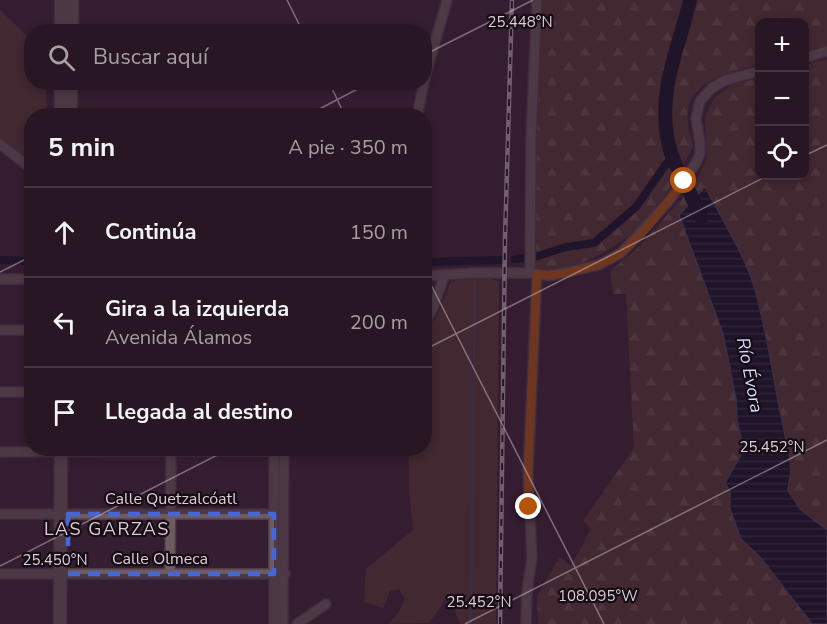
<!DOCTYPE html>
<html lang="es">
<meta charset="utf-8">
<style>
body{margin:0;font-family:"Nunito Sans",sans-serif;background:#342332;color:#f1f3f6}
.controls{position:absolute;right:18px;top:18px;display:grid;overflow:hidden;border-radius:12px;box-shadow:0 3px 9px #0003}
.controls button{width:54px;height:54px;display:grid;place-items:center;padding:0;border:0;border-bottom:2px solid #443542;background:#281625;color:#f1f3f6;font:30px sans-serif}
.stop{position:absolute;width:18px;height:18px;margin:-14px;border:4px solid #b45309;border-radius:50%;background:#fff}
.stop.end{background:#b45309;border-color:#fff;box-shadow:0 2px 6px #0008}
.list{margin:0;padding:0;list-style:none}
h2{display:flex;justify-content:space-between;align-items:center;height:78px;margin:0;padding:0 24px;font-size:26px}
h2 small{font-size:20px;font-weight:400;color:#a59fa7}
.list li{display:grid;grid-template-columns:39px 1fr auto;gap:18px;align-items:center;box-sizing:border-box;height:90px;padding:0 24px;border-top:2px solid #443542}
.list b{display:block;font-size:22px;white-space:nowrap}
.list p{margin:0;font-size:20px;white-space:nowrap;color:#a59fa7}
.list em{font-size:20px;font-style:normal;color:#a59fa7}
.icon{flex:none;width:33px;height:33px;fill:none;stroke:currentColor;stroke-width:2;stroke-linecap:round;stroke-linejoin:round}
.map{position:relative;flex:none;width:827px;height:624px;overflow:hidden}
.search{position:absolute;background:#281625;box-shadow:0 3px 9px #0003;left:24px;top:24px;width:408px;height:66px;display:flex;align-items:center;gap:15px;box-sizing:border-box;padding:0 21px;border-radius:24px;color:#a59fa7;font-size:22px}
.panel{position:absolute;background:#281625;box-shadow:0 3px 9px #0003;left:24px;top:108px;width:408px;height:348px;border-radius:24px}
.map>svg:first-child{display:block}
.green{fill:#523630}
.forest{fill:url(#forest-firs)}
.water{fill:url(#water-rules);stroke:#464458;stroke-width:1.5}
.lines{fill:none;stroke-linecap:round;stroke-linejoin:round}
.stream{stroke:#464458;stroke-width:2}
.canal{stroke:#060920;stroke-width:8}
.river{stroke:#060920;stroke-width:14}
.minor-casing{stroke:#503a4c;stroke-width:12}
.tertiary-casing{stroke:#503a4c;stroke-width:15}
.minor{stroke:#6c5c5f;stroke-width:9}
.tertiary{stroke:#6c5c5f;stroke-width:12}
.rail-casing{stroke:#bfaebb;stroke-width:4.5}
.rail{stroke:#160c14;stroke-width:2;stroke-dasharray:7;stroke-linecap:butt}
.route{stroke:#b45309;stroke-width:8}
.marked{fill:none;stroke:#4367d8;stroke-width:4.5;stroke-dasharray:12 8;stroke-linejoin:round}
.ticks{fill:none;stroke:#ddcdd9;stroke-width:1.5;stroke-opacity:0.45}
.labels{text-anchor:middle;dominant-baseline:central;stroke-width:4.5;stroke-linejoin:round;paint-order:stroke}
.street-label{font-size:16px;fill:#ddcdd9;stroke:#160c14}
.water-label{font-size:18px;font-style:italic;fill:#d1dafc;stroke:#160c14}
.neighbourhood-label{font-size:18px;letter-spacing:1.5px;fill:#ddcdd9;stroke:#160c14}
.ticks-label{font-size:15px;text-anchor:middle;fill:#ddcdd9;stroke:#160c14;stroke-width:4.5;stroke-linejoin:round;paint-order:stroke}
</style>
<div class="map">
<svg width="827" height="624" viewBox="0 0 827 624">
<defs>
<pattern id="forest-firs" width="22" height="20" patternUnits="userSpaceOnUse" patternTransform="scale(1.5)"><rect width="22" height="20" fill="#523630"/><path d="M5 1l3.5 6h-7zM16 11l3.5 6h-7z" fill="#6a524d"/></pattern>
<pattern id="water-rules" width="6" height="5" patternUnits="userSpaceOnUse" patternTransform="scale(1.5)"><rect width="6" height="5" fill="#060920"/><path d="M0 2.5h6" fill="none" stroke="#2a2c40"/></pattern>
</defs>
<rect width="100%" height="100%" fill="#351e31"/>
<path class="green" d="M0,10L31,40L32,82L46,83L47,115L32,116L31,168L0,143Z
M481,276L499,281L496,624H460L454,609L446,599L429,623L389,624L400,610L405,598L399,589L390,591L383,608L364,602L366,569L413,530L409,490V449L424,448V396L426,389L425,331L436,318L451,281Z"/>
<path class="forest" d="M543,0H827V45L805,51L804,22H760L759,64C734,72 694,78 688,110C686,120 691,136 693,147C681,168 670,191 654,210C629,242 576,276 535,270L534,250L536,225V140Z
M827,59V624H538L537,596L560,557L571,566L591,529L583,521L634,448L626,294H613L610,271L639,247L696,182L707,157L705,116L715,97L731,85L759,78L760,176H804L805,65Z"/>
<path class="water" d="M705,187C722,219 743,252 754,286C770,340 775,398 789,452L791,471L788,490L800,509L827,530V624H812L760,557L741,539L730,509V492L725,483L741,455L742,442L737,421L736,399L723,334L679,215Z"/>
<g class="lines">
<path class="stream" d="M471,624L475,277"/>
<path class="canal" d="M515,259L538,256L566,247L594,243L636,207L671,157
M0,260L32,261
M424,262L500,260"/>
<path class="river" d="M677,167C671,157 669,148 667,136C659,86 679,48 690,0
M689,191L701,217"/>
<defs>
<path id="minor" d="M804,58L827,51
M424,81L447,0
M417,116L424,82
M0,144L32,169
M530,273L531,138L537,0
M424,276L472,273H530L549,276L599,265L621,253L669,201L696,163L700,154V143L696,118L700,101L712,88L726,80L760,71
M0,279H32
M424,324L433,308L444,276
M0,330H32
M0,392H32
M274,448V624
M0,452L284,451
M0,514H61
M68,514H274
M0,574H285
M170,574L171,451
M283,624L284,448
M297,624L326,604
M526,624L527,591L532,558L528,473L537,274"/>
<path id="tertiary" d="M61,32V0
M72,32V0
M61,116V82
M71,116V82
M60,624L61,448"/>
</defs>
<use href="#minor" class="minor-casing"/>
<use href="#tertiary" class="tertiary-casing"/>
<use href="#minor" class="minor"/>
<use href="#tertiary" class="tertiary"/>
<defs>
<path id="rail" d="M500,624L505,239L512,0"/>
</defs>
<use href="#rail" class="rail-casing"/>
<use href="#rail" class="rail"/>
</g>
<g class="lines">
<path class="route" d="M529,507L528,472L537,274C552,276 565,274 579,270C594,266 610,262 622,252C646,232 665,205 684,181"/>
</g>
<path d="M0 0H827V624H0ZM68,514H274V574H68Z" fill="#351e31" fill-opacity=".55" fill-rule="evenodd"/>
<path class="marked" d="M68,514H274V574H68Z"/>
<path class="ticks" d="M287,0L303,32M424,55L533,0M329,82L345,116M306,116L371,82M804,156L827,145M424,271L604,624M0,272L32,256M424,350L767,176M0,566L231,448M465,624L827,440"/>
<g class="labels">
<g class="street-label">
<text x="171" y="499">Calle Quetzalcóatl</text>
<text x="160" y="559">Calle Olmeca</text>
</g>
<g class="water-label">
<text transform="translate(750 375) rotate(79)">Río Évora</text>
</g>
<g class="neighbourhood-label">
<text x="107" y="529">LAS GARZAS</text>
</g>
</g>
<g class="ticks-label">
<text x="520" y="27">25.448°N</text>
<text x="772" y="452">25.452°N</text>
<text x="55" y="565">25.450°N</text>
<text x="598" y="601">108.095°W</text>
<text x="479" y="607">25.452°N</text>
</g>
</svg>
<div class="controls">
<button>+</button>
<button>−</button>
<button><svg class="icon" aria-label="locate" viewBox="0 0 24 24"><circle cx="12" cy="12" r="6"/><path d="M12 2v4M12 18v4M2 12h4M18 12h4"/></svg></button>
</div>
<div class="stop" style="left:684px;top:181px"></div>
<div class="stop end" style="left:529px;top:507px"></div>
<div class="search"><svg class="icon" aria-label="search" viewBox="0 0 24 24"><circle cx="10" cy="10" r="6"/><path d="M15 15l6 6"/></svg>Buscar aquí</div>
<section class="panel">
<h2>5 min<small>A pie · 350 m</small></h2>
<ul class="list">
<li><svg class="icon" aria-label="ahead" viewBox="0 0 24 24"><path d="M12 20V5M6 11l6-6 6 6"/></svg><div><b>Continúa</b></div><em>150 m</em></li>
<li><svg class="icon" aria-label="left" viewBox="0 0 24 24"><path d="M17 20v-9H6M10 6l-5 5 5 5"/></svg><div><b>Gira a la izquierda</b><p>Avenida Álamos</p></div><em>200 m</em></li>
<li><svg class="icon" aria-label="arrive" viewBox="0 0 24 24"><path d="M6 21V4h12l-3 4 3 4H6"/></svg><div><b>Llegada al destino</b></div></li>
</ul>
</section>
</div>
